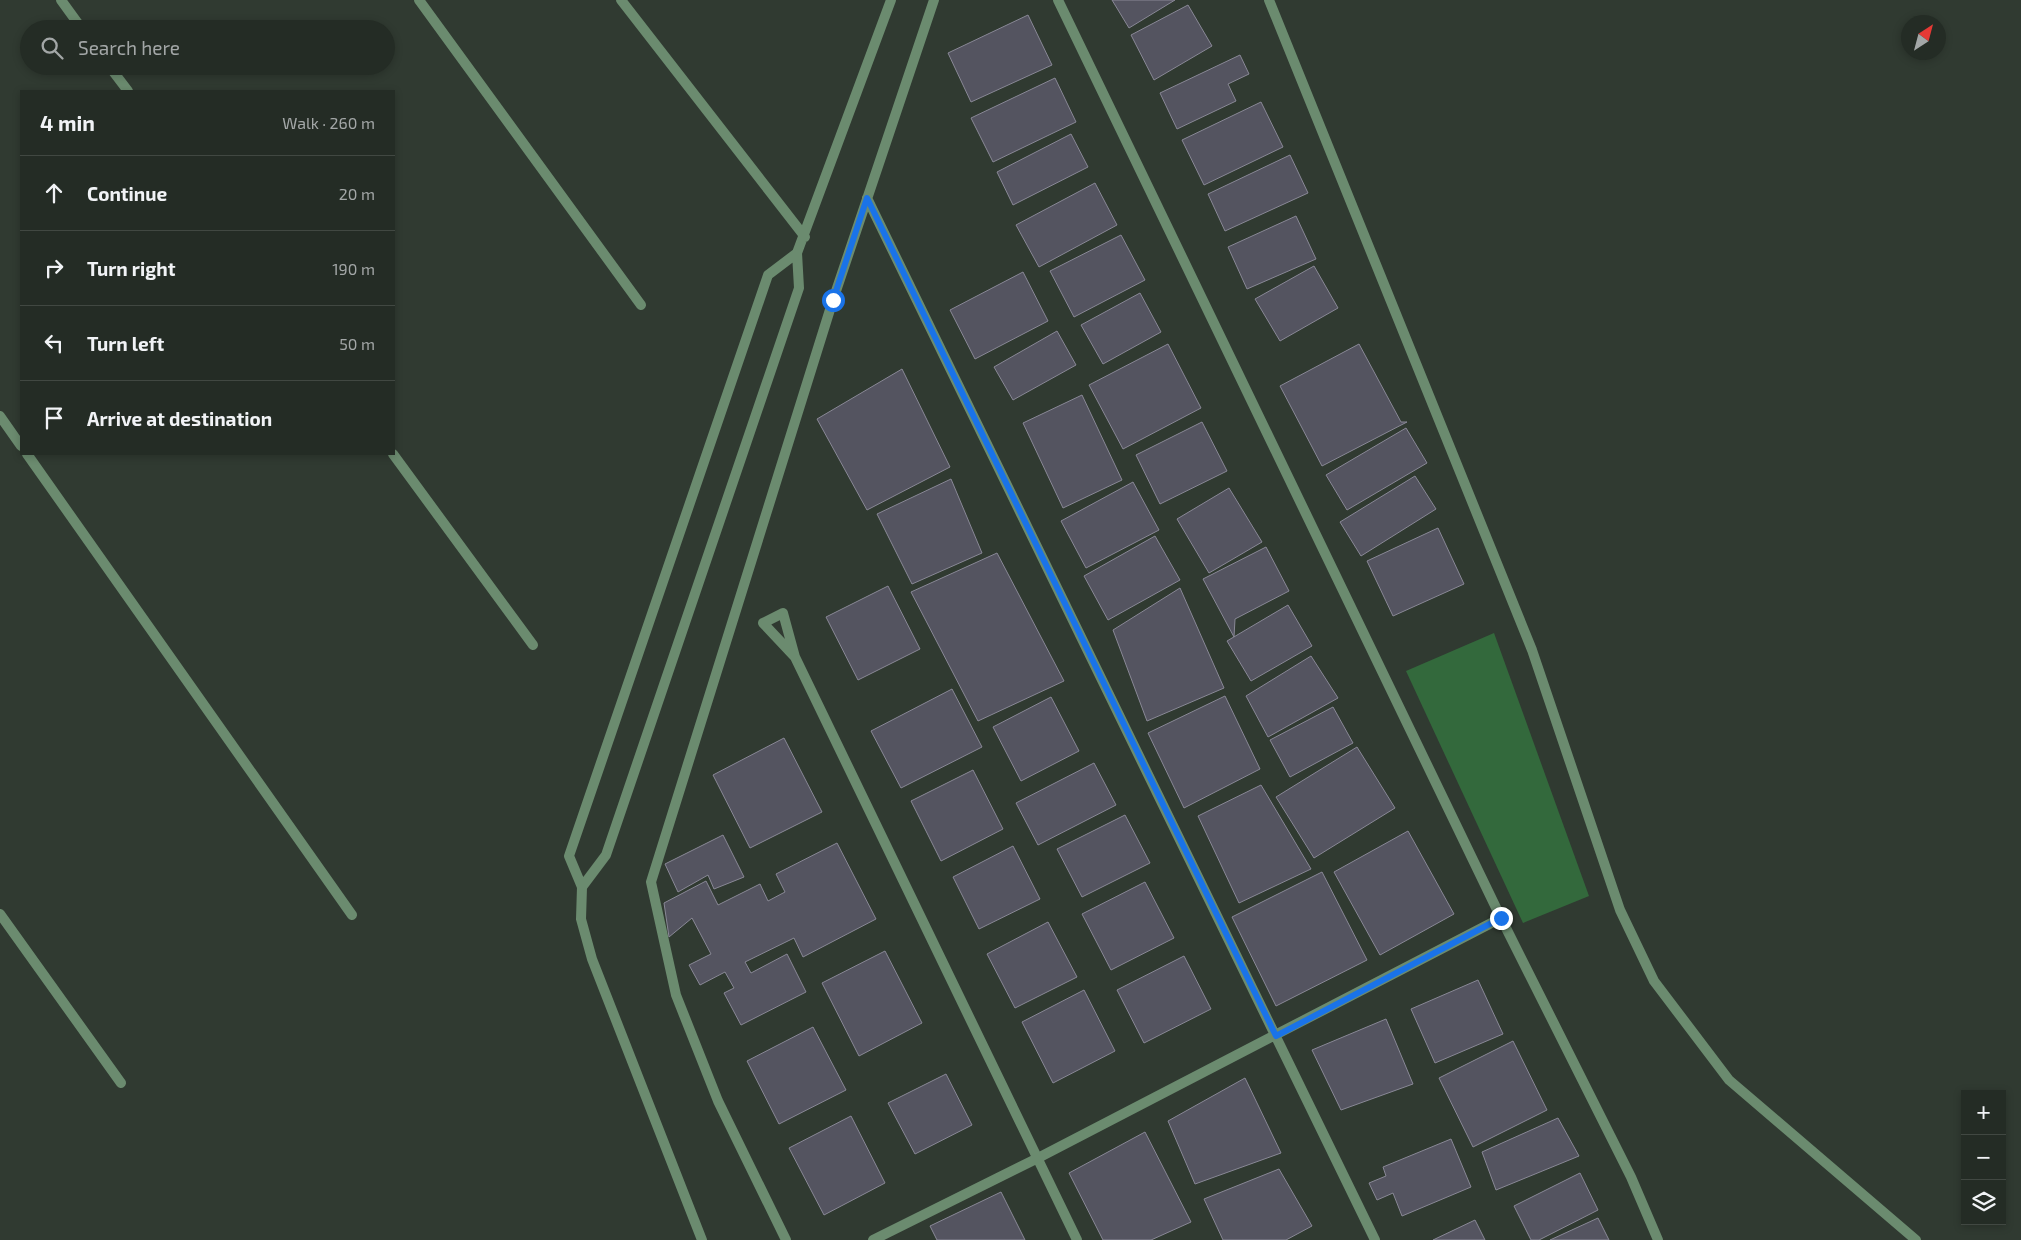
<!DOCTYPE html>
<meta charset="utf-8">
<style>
body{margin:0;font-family:"Exo 2",sans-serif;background:#2c342d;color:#f1f3f6}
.controls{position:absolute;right:15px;bottom:15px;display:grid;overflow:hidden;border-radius:0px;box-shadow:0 2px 8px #0003}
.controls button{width:45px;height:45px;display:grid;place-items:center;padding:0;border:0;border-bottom:1px solid #414842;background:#242c25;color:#f1f3f6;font:25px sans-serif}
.compass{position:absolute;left:1901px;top:15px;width:45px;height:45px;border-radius:50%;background:#242c25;box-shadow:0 2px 8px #0003;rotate:36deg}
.stop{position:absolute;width:15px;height:15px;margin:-11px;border:4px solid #1a73e8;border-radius:50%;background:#fff}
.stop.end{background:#1a73e8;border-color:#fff;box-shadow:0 1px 5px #0008}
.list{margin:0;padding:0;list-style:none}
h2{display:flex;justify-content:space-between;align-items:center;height:65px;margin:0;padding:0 20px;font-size:21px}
h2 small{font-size:16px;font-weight:400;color:#a3a7a7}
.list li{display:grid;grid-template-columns:32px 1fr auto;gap:15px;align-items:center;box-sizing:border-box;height:75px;padding:0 20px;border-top:1px solid #414842}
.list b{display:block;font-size:19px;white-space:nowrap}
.list em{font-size:16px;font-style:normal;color:#a3a7a7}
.icon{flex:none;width:28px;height:28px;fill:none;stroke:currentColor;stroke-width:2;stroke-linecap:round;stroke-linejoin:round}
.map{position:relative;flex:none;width:2021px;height:1240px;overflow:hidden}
.search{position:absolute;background:#242c25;box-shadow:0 2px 8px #0003;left:20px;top:20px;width:375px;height:55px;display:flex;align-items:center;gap:12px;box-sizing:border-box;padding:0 18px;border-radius:28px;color:#a3a7a7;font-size:19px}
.panel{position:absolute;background:#242c25;box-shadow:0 2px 8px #0003;left:20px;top:90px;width:375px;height:365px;border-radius:0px}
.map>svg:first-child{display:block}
.green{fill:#33693c}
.building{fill:#545460;stroke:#898896}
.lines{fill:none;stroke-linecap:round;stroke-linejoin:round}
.minor{stroke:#6b8b6f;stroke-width:10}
.route{stroke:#1a73e8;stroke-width:6}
</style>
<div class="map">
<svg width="2021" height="1240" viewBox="0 0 2021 1240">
<rect width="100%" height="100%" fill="#303a31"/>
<path class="green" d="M1494,633L1589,896L1523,923L1406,671Z"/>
<path class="building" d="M1112,0H1175L1129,28Z
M1188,5L1212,46L1154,80L1131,35Z
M1028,15L1052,65L971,102L948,53Z
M1240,55L1249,74L1228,84L1236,101L1177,129L1160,93Z
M1055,78L1076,122L993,162L971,118Z
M1261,102L1283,147L1204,185L1182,140Z
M1071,134L1088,167L1013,205L997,172Z
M1290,155L1308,193L1225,231L1208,194Z
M1095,183L1117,225L1039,267L1016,225Z
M1296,216L1316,259L1247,289L1228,247Z
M1121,235L1145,280L1074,317L1050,271Z
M1314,266L1338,308L1280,341L1255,299Z
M1023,272L1048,321L975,359L950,310Z
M1140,293L1161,332L1103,364L1081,325Z
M1057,331L1076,365L1013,400L994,367Z
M1168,344L1201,408L1123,449L1089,385Z
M1359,344L1401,422H1407L1322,466L1280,386Z
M902,369L950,467L867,510L817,419Z
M1082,395L1122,480L1063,508L1023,423Z
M1202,422L1227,471L1160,504L1136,455Z
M1406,428L1427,463L1347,510L1326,475Z
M1415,476L1436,509L1361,556L1340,522Z
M951,479L982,553L912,584L877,514Z
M1133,482L1159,530L1086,568L1061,521Z
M1229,488L1262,542L1209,573L1177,519Z
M1438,528L1464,584L1393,616L1367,561Z
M1155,536L1180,580L1108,620L1084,576Z
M1266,547L1289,591L1235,619L1234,637L1203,579Z
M997,553L1064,681L978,721L911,592Z
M888,586L920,649L858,680L826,617Z
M1180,588L1224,688L1147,721L1113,630Z
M1288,605L1312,646L1251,681L1227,641Z
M1311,656L1338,698L1268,737L1246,696Z
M952,689L982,747L901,788L871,731Z
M1225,696L1260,769L1184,808L1148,733Z
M1051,697L1079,751L1021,781L993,727Z
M1333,707L1353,743L1290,777L1270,740Z
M784,738L822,812L750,848L713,775Z
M1357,747L1395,808L1314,858L1276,797Z
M1094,763L1116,805L1038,845L1016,803Z
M973,770L1003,829L941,861L911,801Z
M1261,785L1311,869L1239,903L1198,816Z
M1125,815L1150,863L1082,897L1057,849Z
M1408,831L1454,914L1380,955L1334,872Z
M723,835L744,877L714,889L708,875L678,892L665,864Z
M837,843L876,919L803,957L794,938L745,962L751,973L787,954L806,992L741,1025L724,993L734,988L725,972L700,985L689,965L711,954L692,918L669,937L664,903L706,881L718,905L760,884L768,901L785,892L776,874Z
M1013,846L1040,899L979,929L953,877Z
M1322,872L1367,960L1276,1006L1232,917Z
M1145,882L1174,938L1111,970L1082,914Z
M1048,922L1077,977L1015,1008L987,954Z
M885,951L922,1023L859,1056L822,983Z
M1184,956L1211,1009L1144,1043L1117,990Z
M1478,980L1503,1034L1435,1063L1411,1009Z
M1084,990L1115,1051L1053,1083L1022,1022Z
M1386,1019L1413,1084L1341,1110L1312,1050Z
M813,1027L846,1090L779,1124L747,1061Z
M1513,1041L1547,1110L1473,1147L1439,1078Z
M946,1074L972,1125L915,1154L888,1103Z
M1245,1078L1281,1153L1195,1184L1168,1121Z
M851,1116L885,1183L824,1215L789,1148Z
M1558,1118L1579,1156L1496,1190L1482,1152Z
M1145,1132L1191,1222L1151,1240H1103L1069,1173Z
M1451,1139L1471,1187L1402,1216L1393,1193L1377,1200L1369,1183L1386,1176L1383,1167Z
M1279,1169L1312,1226L1286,1240H1223L1204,1199Z
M1580,1173L1598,1210L1539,1240H1531L1514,1206Z
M1001,1192L1025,1240H937L930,1226Z
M1598,1218L1609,1240H1550Z
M1475,1220L1485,1240H1433Z"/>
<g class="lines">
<path class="minor" d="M61,0L82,29
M419,0L641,305
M621,0L805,237
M1058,0L1501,918L1631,1177L1658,1240
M1269,0L1532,650L1620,910L1654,981L1729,1080L1916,1240
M109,66L128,91
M867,198L1375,1240
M0,416L21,446
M27,454L352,915
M393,454L533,645
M795,657L763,623L783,613L795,657L1077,1240
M582,887L606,855L799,288L797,253L891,0
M0,914L121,1083
M702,1240L592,959L581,919L582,887L569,856L768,275L797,253
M786,1240L718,1101L676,995L651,882L833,300L934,0
M873,1240L1038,1158L1501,918"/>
</g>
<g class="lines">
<path class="route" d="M833,300L867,198L1276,1036L1501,918"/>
</g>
</svg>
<div class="controls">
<button>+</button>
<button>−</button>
<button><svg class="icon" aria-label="layers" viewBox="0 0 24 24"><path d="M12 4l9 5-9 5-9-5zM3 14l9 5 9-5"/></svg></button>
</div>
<svg class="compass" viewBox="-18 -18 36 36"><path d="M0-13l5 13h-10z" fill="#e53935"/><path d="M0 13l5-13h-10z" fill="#a3a7a7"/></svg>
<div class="stop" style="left:833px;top:300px"></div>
<div class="stop end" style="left:1501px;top:918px"></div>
<div class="search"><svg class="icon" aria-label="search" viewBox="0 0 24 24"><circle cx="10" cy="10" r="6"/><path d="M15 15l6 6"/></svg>Search here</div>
<section class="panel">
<h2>4 min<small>Walk · 260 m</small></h2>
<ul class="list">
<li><svg class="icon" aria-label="ahead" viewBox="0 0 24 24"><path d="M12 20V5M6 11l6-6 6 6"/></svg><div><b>Continue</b></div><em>20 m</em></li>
<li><svg class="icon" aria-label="right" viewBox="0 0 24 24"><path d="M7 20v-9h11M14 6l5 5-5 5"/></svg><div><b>Turn right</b></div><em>190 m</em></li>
<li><svg class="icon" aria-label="left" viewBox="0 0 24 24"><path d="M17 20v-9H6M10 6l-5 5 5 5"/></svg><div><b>Turn left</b></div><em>50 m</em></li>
<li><svg class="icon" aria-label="arrive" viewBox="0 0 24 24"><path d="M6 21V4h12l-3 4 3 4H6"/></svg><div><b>Arrive at destination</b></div></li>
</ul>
</section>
</div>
